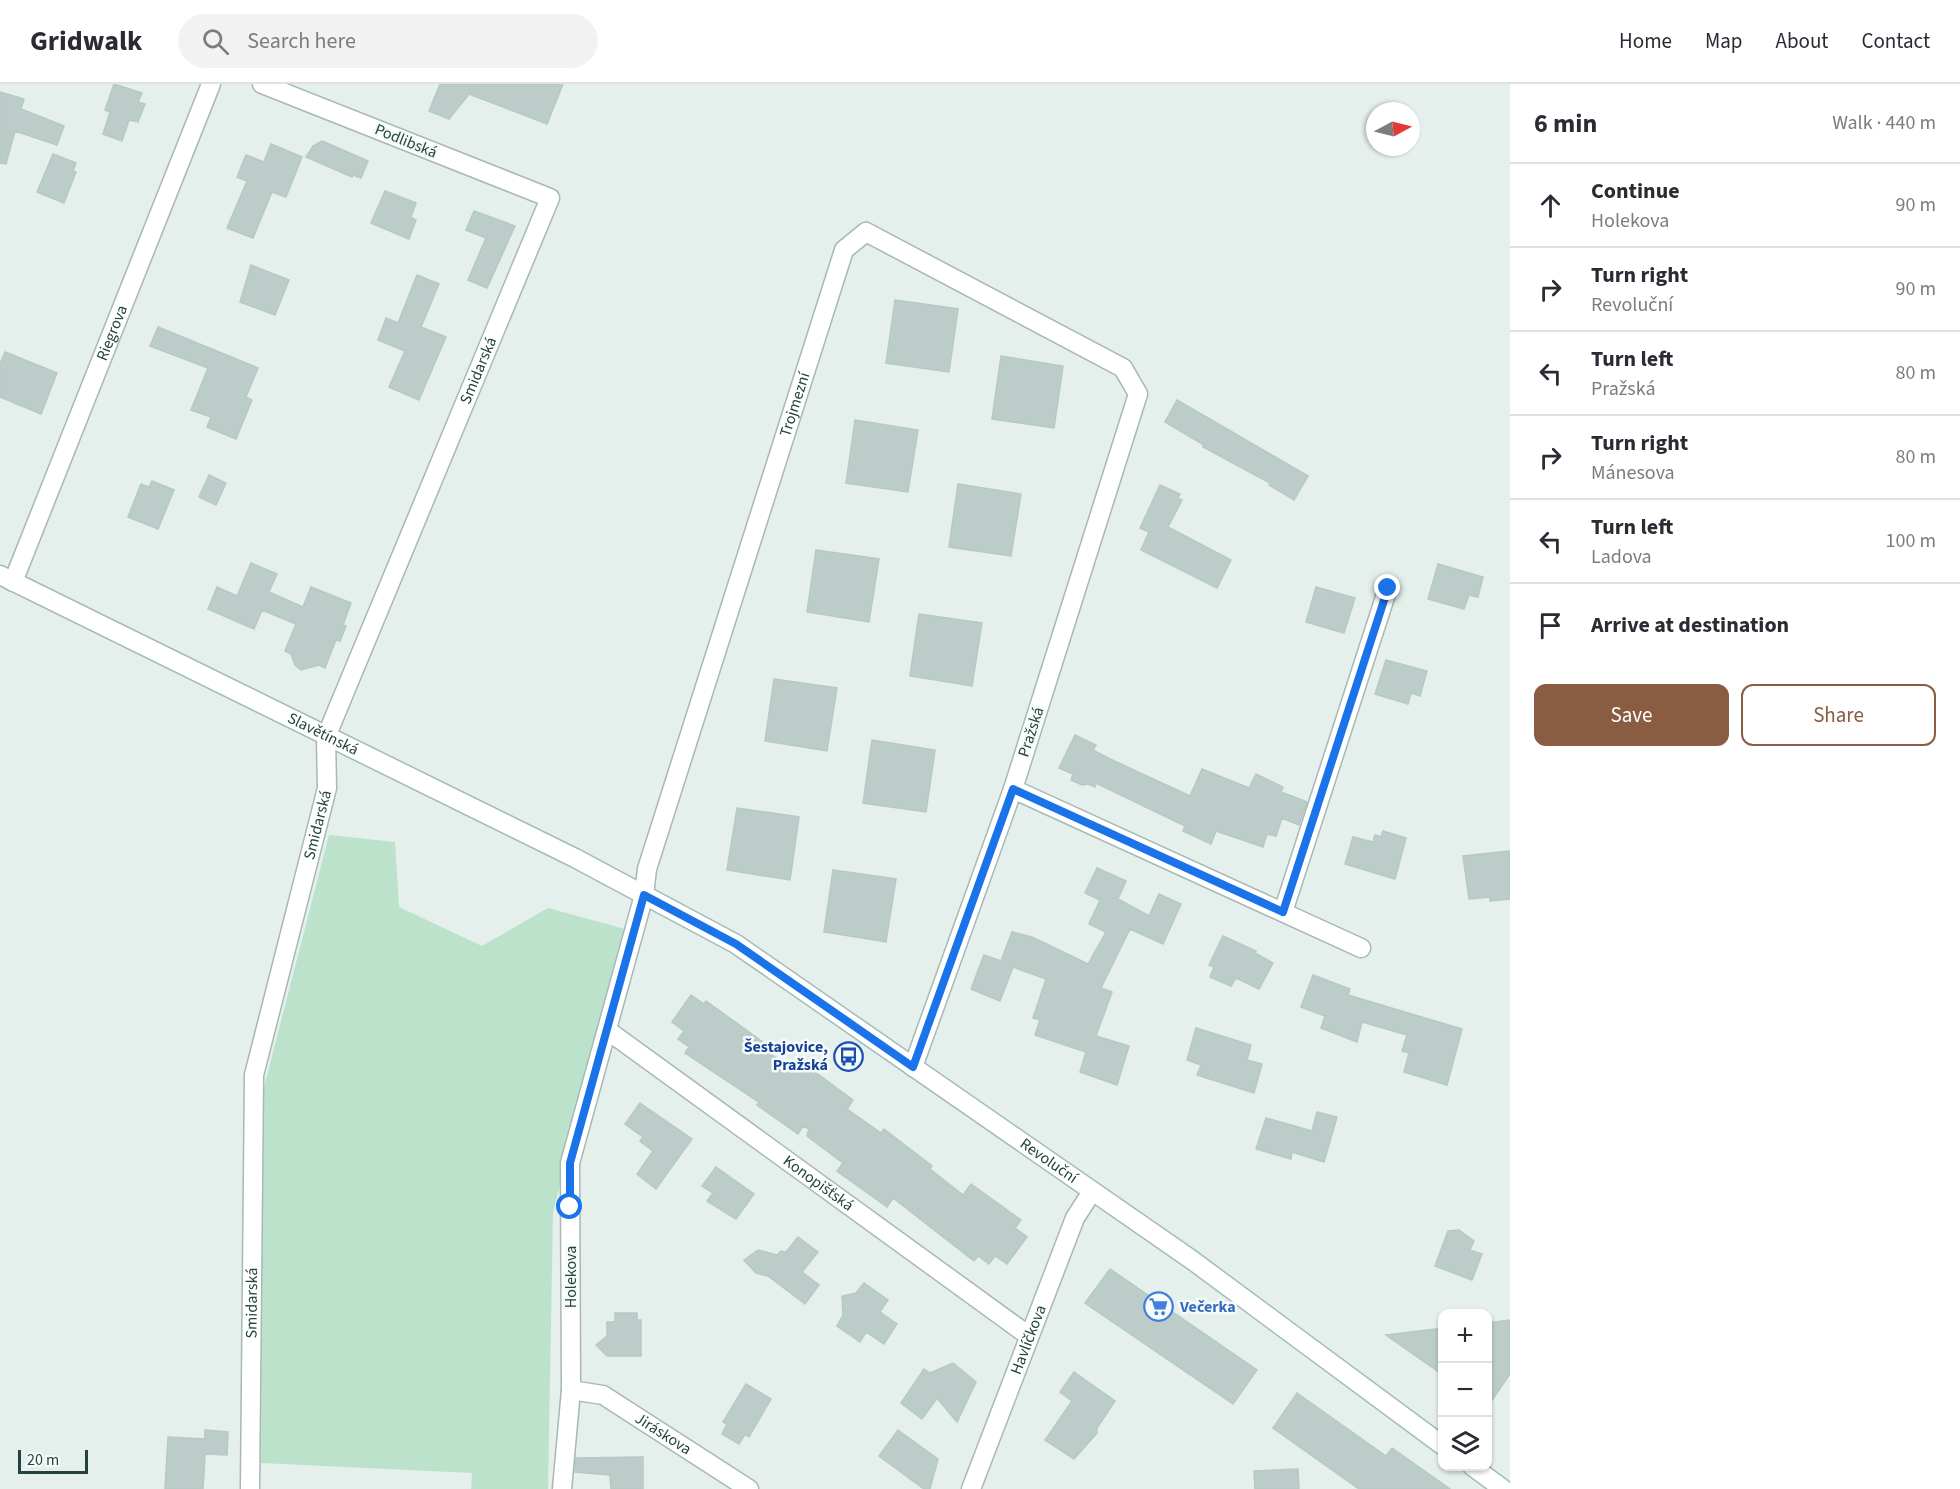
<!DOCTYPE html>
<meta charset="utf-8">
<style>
body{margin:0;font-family:"Source Sans 3",sans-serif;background:#f2f2f3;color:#2b2b33}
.controls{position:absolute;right:18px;bottom:18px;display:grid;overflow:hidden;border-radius:12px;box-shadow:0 2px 4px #0004}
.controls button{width:54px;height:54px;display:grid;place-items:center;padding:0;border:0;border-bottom:2px solid #e1e1e2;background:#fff;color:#2b2b33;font:30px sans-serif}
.compass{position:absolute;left:1366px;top:18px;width:54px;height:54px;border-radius:50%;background:#fff;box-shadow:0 2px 4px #0004;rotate:83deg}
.scale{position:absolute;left:18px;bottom:15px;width:70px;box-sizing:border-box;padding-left:6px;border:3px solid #22433f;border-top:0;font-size:16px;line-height:21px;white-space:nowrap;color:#22433f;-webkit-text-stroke:4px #f6fbf9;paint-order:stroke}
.stop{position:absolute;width:18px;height:18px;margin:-14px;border:4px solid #1a73e8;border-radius:50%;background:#fff}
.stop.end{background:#1a73e8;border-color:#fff;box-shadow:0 2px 6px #0008}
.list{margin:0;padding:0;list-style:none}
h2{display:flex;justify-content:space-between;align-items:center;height:78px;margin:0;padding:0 24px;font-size:26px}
h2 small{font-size:20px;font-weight:400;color:#7c7c81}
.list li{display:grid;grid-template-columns:39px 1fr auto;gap:18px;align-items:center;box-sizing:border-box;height:84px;padding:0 24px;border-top:2px solid #e1e1e2}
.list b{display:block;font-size:22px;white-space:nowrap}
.list p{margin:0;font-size:20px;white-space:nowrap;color:#7c7c81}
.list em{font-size:20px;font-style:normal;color:#7c7c81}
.actions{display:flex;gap:12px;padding:18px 24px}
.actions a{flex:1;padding:14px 0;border:2px solid #8a5c42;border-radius:12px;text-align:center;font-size:21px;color:#8a5c42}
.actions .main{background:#8a5c42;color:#fff}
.icon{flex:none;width:33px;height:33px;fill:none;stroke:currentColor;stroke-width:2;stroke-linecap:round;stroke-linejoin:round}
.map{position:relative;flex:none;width:1510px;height:1405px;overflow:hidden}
header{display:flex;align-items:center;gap:36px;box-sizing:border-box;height:84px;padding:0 30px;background:#fff;border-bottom:2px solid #e1e1e2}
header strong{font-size:28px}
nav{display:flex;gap:33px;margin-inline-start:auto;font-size:21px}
.search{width:420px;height:54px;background:#f2f2f3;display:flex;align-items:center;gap:15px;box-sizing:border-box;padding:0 21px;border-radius:33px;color:#7c7c81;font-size:22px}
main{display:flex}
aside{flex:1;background:#fff}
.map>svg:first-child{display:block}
.green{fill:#bce2cc}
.building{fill:#bccdc9;stroke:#b6c9c5;stroke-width:1.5}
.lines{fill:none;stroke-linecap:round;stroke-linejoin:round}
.street-casing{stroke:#a7b8b5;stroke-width:21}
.secondary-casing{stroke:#a2bcb7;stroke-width:21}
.street{stroke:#fff;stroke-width:18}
.secondary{stroke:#fff;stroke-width:18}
.route{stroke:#1a73e8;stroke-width:8}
.labels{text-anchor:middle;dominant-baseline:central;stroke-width:5;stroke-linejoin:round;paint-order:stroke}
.street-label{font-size:16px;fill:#22433f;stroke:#f6fbf9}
.transit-label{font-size:16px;font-weight:bold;fill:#164399;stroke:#f6fbf9;text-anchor:end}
.shop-label{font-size:16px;font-weight:bold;fill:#366cbe;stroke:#f6fbf9;text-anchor:start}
</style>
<header>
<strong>Gridwalk</strong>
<div class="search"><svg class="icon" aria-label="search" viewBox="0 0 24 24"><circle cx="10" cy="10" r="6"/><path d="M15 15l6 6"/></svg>Search here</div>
<nav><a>Home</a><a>Map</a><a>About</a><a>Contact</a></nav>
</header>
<main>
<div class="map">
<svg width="1510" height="1405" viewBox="0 0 1510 1405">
<rect width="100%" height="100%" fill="#e5efec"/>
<path class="green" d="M329,751L395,758L399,823L482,862L548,824L625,845L553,1128L548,1405H471L472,1389L261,1379L263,1007Z"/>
<path class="building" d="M114,0L142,9L138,18L145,20L138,38L129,36L122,57L103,50L110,28L105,26Z
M440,0H563L547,40L469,10L449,35L429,27Z
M0,8L24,15L21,25L64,42L57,61L15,47L6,80L0,79Z
M322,57L368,77L361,94L353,91L352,93L306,73L313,62Z
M271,60L302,73L286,113L272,108L253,154L227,144L247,97L237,93L246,71L264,78Z
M53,70L76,79L73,87L76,88L64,119L37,108Z
M385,107L416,119L411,133L416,136L409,155L371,139Z
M474,127L515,142L487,204L468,196L486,154L466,146Z
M251,181L289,196L275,231L240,218Z
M417,191L439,200L421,243L446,253L419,316L389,303L405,267L378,256L386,234L398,239Z
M895,216L958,225L949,288L886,279Z
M158,243L258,284L246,313L252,316L236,355L207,343L211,333L191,326L208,284L150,262Z
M5,268L57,289L41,330L0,313V280Z
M1001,272L1063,282L1054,344L992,335Z
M1177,316L1308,392L1294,416L1269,401L1270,399L1203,363L1204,361L1165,338Z
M855,336L918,346L908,408L846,399Z
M209,391L226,399L216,421L199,413Z
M152,397L174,406L158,445L128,433L141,400L149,403Z
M958,400L1021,410L1011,472L949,463Z
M1160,401L1180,410L1178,414L1182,416L1168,443L1231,476L1217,504L1141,466L1149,448L1140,444Z
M816,466L879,475L869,538L807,528Z
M251,479L277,490L269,508L303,523L311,503L351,519L343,541L346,542L340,557L336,556L325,584L319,581L301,586L295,581L291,570L285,567L296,540L262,526L254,545L208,525L217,503L237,512Z
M1438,480L1483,493L1478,513L1469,511L1464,525L1428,515Z
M1316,503L1355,514L1344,549L1306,538Z
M919,530L982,539L972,602L910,592Z
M1386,576L1427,587L1420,612L1411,609L1408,620L1375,610Z
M774,595L837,604L827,667L765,657Z
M1075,651L1096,661L1093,666L1108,674L1190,712L1202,685L1249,704L1256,690L1283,703L1281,708L1307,718L1299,741L1282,734L1276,752L1267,750L1263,763L1216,747L1211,760L1183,747L1185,742L1096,699L1095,703L1088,700L1082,701L1071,696L1073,690L1059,684Z
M872,656L935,666L926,728L863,719Z
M737,724L799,733L790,796L727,786Z
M1383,747L1406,754L1395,795L1345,780L1353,753L1373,758L1375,751L1381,753Z
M1510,767V815L1490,817V813L1469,815L1463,772Z
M1097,784L1126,797L1118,815L1149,832L1159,810L1181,820L1163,860L1130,845L1101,904L1112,908L1096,952L1129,962L1117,1001L1080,988L1086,968L1035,951L1040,936L1033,934L1046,895L1013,883L1000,917L971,905L984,871L1001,877L1012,848L1032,853L1088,880L1106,848L1089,840L1100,816L1085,809Z
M833,786L896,795L886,858L824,848Z
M1223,852L1256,867L1255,869L1273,879L1259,905L1236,894L1231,902L1210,893L1214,883L1209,881Z
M1313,891L1350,905L1348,911L1462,945L1447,1001L1404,988L1409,969L1402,967L1407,951L1362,938L1357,958L1321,944L1325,932L1301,923Z
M691,911L704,920L706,917L767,961L764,965L797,989L804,980L853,1016L847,1025L881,1049L884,1045L932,1082L930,1085L963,1111L971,1100L1021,1136L1015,1144L1027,1153L1007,1180L995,1172L989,1180L978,1172L974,1177L893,1114L887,1123L837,1087L843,1079L807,1052L809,1045L803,1042L798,1050L757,1021L759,1018L685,969L689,963L678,955L684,947L672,938Z
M1196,944L1251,961L1247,976L1262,980L1254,1009L1197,991L1201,981L1187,976Z
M640,1019L692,1055L656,1105L637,1090L653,1067L640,1057L643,1053L625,1040Z
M1317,1028L1337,1033L1324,1078L1292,1068L1291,1075L1256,1065L1266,1034L1312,1047Z
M716,1083L754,1110L736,1135L707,1117L713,1109L702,1102Z
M1459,1146L1474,1157L1470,1166L1482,1170L1472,1196L1435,1182L1448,1147Z
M798,1153L818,1168L802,1188L819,1201L805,1220L768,1192L756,1189L744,1176L758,1166L777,1171L781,1167L786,1168Z
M1110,1185L1257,1286L1233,1320L1085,1219Z
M864,1199L888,1216L880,1228L897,1240L884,1260L866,1248L860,1258L837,1242L843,1231L842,1212L856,1209Z
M615,1229H637V1236H641V1272H607L596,1261L607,1252V1238H615Z
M1510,1236V1290L1488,1322V1239Z
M1443,1244V1291L1386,1251Z
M953,1279L976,1298L957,1338L937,1314L922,1335L901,1319L924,1285L930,1289Z
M1074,1288L1115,1317L1097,1344V1349L1074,1375L1045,1356L1072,1317L1060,1308Z
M746,1300L771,1315L749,1353L745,1350L739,1360L722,1350L727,1340L723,1338Z
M1297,1309L1386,1372L1392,1364L1450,1405H1359L1273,1344Z
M205,1346L228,1348L227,1371L205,1370L203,1405H165L168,1353L205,1355Z
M898,1346L938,1375L930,1405H924L879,1372Z
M643,1373V1405H611L610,1391L575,1388L576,1374Z
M1298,1385L1299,1405H1255L1254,1387Z"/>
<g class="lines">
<defs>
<g id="street">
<path id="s1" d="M13,498L211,0"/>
<path d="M1013,705L1361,864"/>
<path d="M1283,828L1388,504"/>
<path id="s2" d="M607,946L1029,1252"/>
<path id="s3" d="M571,1306L603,1311L749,1405"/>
<path id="s4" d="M250,1405L254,991L327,704L326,653L550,114L262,0"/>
<path id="s5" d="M562,1405L571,1306L570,1079L644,811L647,785L844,166L866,148L1123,284L1138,310L1013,705L913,983"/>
<path id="s6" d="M971,1405L1075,1134L1091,1109"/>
</g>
<g id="secondary">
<path id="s7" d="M0,491L575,774L736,860L1192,1176L1442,1361"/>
<path d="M1472,1382L1503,1405"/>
</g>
</defs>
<use href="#street" class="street-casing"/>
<use href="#secondary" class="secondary-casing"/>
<use href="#street" class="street"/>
<use href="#secondary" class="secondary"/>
</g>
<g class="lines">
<path class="route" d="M570,1123V1079L644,811L736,860L913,983L1013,705L1283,828L1388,504"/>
</g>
<defs>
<symbol id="bus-ring" viewBox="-11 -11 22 22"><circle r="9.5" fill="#f6fbf9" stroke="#1a4fb4" stroke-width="1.5"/><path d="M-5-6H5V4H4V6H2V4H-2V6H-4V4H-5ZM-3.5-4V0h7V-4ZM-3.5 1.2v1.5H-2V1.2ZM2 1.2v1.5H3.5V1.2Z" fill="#1a4fb4"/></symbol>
<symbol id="supermarket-ring" viewBox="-11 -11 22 22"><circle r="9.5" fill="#f6fbf9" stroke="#3f7fe0" stroke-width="1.5"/><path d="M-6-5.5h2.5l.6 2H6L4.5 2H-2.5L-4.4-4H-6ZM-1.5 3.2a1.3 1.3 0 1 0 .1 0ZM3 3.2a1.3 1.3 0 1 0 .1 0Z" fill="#3f7fe0"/></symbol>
</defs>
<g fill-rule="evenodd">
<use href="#bus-ring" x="832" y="956" width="33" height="33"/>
<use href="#supermarket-ring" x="1142" y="1206" width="33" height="33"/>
</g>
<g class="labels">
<g class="street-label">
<text transform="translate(406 57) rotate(22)">Podlibská</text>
<text stroke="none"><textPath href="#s1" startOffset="268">Riegrova</textPath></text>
<text stroke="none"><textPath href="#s4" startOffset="1158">Smidarská</textPath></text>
<text stroke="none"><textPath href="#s5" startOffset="1118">Trojmezní</textPath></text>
<text transform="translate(1031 648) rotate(-72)">Pražská</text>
<text stroke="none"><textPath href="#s7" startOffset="360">Slavětínská</textPath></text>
<text stroke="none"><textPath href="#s4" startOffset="672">Smidarská</textPath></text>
<text stroke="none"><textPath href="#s7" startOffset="1204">Revoluční</textPath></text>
<text stroke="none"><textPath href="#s2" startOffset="261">Konopišťská</textPath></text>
<text transform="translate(571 1193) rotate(-90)">Holekova</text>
<text stroke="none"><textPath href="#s4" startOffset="186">Smidarská</textPath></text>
<text stroke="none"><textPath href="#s6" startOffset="160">Havlíčkova</textPath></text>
<text stroke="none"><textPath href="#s3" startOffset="104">Jiráskova</textPath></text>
</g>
<g class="transit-label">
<text x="828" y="963">Šestajovice,<tspan x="828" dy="18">Pražská</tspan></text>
</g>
<g class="shop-label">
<text x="1180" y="1223">Večerka</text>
</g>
</g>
</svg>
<div class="controls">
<button>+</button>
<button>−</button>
<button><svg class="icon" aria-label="layers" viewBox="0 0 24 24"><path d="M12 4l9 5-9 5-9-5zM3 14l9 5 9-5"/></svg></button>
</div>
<svg class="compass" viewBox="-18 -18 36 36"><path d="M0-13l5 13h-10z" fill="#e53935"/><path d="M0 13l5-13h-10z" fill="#7c7c81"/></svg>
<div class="scale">20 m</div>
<div class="stop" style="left:570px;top:1123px"></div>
<div class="stop end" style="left:1388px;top:504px"></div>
</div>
<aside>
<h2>6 min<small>Walk · 440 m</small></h2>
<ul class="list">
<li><svg class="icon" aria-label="ahead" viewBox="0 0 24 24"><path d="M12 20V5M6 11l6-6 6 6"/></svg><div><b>Continue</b><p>Holekova</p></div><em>90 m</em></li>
<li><svg class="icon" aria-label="right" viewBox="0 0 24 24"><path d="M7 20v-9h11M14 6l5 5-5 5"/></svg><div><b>Turn right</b><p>Revoluční</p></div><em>90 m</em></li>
<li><svg class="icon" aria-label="left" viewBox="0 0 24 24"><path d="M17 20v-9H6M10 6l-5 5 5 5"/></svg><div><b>Turn left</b><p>Pražská</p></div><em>80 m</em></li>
<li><svg class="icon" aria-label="right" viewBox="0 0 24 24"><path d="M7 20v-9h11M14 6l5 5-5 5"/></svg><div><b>Turn right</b><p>Mánesova</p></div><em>80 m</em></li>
<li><svg class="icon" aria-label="left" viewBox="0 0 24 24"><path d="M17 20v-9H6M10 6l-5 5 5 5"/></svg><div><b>Turn left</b><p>Ladova</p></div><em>100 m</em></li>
<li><svg class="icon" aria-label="arrive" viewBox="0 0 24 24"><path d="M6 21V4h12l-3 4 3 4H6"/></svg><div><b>Arrive at destination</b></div></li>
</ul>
<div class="actions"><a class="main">Save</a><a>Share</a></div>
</aside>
</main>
